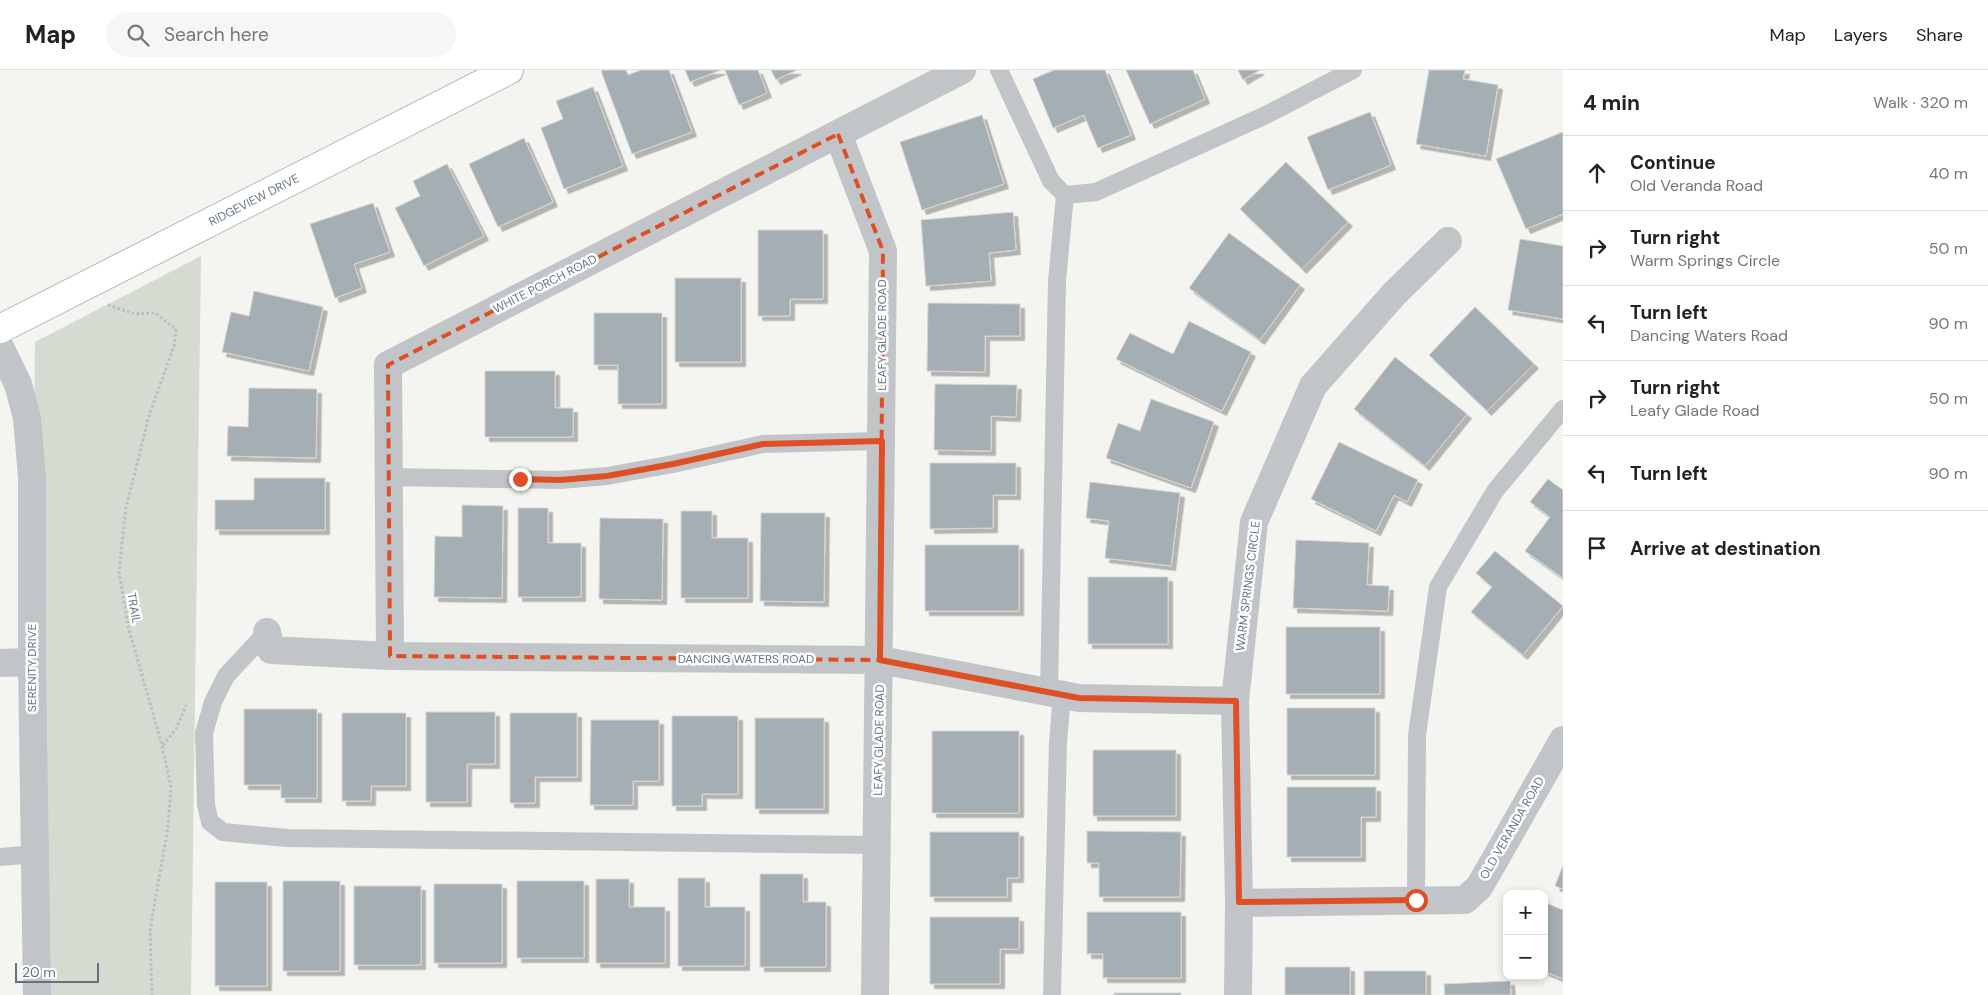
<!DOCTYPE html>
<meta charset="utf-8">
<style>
body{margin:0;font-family:"DM Sans",sans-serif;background:#f6f6f6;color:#222}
.controls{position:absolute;right:15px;bottom:15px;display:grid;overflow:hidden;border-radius:10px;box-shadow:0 2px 8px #0003}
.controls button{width:45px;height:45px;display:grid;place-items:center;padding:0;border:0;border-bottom:1px solid #e0e0e0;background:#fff;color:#222;font:25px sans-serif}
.scale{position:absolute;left:15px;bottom:12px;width:84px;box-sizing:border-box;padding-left:5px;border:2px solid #637480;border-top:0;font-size:14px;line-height:18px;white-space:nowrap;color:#637480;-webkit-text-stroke:4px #fff;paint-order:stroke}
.stop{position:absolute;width:15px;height:15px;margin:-11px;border:4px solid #de4f25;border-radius:50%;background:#fff}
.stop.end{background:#de4f25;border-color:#fff;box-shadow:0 1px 5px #0008}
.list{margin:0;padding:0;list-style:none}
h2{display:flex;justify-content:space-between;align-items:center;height:65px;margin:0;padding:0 20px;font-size:21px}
h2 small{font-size:16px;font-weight:400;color:#767676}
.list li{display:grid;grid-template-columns:32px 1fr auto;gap:15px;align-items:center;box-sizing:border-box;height:75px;padding:0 20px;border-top:1px solid #e0e0e0}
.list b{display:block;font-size:19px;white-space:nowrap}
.list p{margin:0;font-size:16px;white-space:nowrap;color:#767676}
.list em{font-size:16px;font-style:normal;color:#767676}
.icon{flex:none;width:28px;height:28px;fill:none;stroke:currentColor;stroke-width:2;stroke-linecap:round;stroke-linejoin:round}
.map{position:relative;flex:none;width:1563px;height:925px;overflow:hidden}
header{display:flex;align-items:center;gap:30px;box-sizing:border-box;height:70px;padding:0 25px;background:#fff;border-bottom:1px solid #e0e0e0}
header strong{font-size:24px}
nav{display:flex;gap:28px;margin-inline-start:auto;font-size:18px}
.search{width:350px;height:45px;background:#f6f6f6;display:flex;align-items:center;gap:12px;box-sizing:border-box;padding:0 18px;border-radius:28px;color:#767676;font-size:19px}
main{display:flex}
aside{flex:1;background:#fff}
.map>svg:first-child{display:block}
.green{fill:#d5dbd1}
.building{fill:#a5aeb2;stroke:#d5d5d3;filter:url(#shadow)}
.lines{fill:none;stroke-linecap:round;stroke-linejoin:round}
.secondary-casing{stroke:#b1b7ba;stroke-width:30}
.path{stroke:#bbbdbf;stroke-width:3;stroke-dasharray:2.5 2.5;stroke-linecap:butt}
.lane{stroke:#c1c5c8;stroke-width:18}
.street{stroke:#c1c5c8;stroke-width:28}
.secondary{stroke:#fff;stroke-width:28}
.route{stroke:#de4f25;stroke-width:6}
.marked{fill:none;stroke:#de4f25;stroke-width:4;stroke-dasharray:10 6;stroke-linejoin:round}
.labels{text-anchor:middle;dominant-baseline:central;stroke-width:5;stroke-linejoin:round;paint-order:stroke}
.street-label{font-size:12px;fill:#637480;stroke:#fff}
</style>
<header>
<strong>Map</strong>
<div class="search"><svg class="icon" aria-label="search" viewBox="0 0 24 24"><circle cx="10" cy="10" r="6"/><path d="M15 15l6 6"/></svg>Search here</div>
<nav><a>Map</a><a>Layers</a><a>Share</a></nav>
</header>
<main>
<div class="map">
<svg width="1563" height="925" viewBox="0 0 1563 925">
<defs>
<filter id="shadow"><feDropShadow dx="4.5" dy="4.5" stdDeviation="0" flood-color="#0004"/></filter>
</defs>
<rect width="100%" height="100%" fill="#f4f4f0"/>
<path class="green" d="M201,186L191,925H30L35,272Z"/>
<path class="building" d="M604,0H626L628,5L641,0H669L692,62L632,84L601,1Z
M685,0H721L690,12Z
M725,0H758L767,23L739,35Z
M771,0H797L776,10Z
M1054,0H1105L1131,65L1098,78L1084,45L1053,58L1033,9Z
M1126,0H1193L1205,29L1150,54Z
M1238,0H1260L1243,10Z
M1429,0H1465L1463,9L1498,15L1486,86L1416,74Z
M593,17L623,96L564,119L541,58L563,49L556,31Z
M1370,42L1391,95L1328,120L1307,67Z
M982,45L1004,114L922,140L900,72Z
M1563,62V144L1526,159L1496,89Z
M524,68L553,132L498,157L469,94Z
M1286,92L1348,152L1302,199L1240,139Z
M447,94L484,166L424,196L395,138L420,126L413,111Z
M373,133L390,182L354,194L362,218L335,228L310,154Z
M1013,142L1016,180L989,183L991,211L926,216L921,150Z
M758,160H823V229H790V246H758Z
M1229,163L1300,215L1260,270L1189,218Z
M1520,169L1563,176V249L1508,240Z
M675,208H741V292H675Z
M254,221L323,237L309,301L222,282L231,242L249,246Z
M928,233L1020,234V266H985V302L927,301Z
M1475,237L1534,294L1487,341L1429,285Z
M594,243H662V334H618V295H594Z
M1189,251L1251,282L1222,341L1116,289L1130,263L1173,284Z
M1395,287L1467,344L1425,396L1354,339Z
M485,301H555V338H573V367H485Z
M935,314L1017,315L1016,347L991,346V381L934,380Z
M249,318L317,319L316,388L227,386L228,356L248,357Z
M1151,329L1214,352L1191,418L1106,388L1118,353L1140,361Z
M1339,372L1418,410L1407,432L1394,425L1376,461L1311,429Z
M930,393H1016V425H993V458L930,459Z
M254,408H325V460H215V430H254Z
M1548,409L1563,420V508L1525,481L1550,447L1530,432Z
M1090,412L1180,423L1171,496L1105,488L1109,451L1086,448Z
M462,435L503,436L502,528L434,527L435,466L462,467Z
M518,438H548V473H581V527H518Z
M681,441H712V468H748V528H681Z
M761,443H825L824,532L760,531Z
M600,448L663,449L662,530L599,529Z
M1296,470L1369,473L1367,515L1389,516L1388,541L1293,538Z
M925,475H1019V541H925Z
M1495,481L1563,536L1523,585L1471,542L1492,517L1476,503Z
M1088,507H1168V574H1088Z
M1286,557H1380V624H1286Z
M1287,638H1375V705H1287Z
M244,639H317V728H281V715H244Z
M426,642H495V694H467V732H426Z
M342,643H406V716H371V731H342Z
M510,643H577V707H535V733H510Z
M672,646H738V724H702V736H672Z
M755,648H824V739H755Z
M591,650H659V711H633V735H590Z
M932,661H1019V743H932Z
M1093,680H1176V746H1093Z
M1287,717H1376V747H1361V787H1287Z
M1087,761L1181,762L1180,827H1099V793H1087Z
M930,762H1019V808H1007V827H930Z
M1563,795V819L1555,816Z
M760,804H803V832H826V897H760Z
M678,808H705V837H745V896H678Z
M596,809H629V837H665V893H596Z
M283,811H340V901H283Z
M517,811H584V888H517Z
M215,812H267V916H215Z
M434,814H502V893H434Z
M354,816H421V895H354Z
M1544,832L1563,840V909L1544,901Z
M1087,842H1181V908H1103V884H1087Z
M930,847H1019V879H1000V914H930Z
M1285,897H1350V925H1285Z
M1364,901H1426V925H1364Z
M1510,911L1511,925H1445L1444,914Z
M1114,923H1181V925H1114Z"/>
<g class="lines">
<defs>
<path id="secondary" d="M0,259L509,0"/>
</defs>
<use href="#secondary" class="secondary-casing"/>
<path class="path" d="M108,235L135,244L155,243L176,259L174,276L149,346L126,438L119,501L128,556L162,675L171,717L168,756L150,861L152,925
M163,675L176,659L186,635"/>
<path class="lane" d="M999,0L1051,111L1065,125L1096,122L1266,45L1353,0
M388,407L560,410L607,406L673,394L763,374L882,371
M267,562L226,606L213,632L204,663L206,735L210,752L223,762L287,768L877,775
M1049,622L1057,211L1065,125
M0,787L35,784
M1416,830L1417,665L1438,517L1495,421L1563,339
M1052,925L1058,672L1062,624"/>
<path class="street" d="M838,64L883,181L875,925
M0,277L18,314L27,348L32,407V592L37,925
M267,562L271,580L390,586L880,590L1079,628L1235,631
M390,586L388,295L962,0
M0,593L32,592
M1239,833L1465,830L1479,817L1489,800L1563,670
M1238,925L1239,833L1235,631L1254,452L1313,316L1394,224L1448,171"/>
<use href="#secondary" class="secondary"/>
</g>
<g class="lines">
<path class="route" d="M520,409L560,410L607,406L673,394L763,374L882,371L880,590L1079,628L1236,631L1239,832L1416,830"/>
</g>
<path class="marked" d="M838,64L883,181L880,590L390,586L388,295Z"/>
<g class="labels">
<g class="street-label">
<text transform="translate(254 130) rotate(-27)">RIDGEVIEW DRIVE</text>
<text transform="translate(545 214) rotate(-27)">WHITE PORCH ROAD</text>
<text transform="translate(882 265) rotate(-90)">LEAFY GLADE ROAD</text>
<text transform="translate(1248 516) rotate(-83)">WARM SPRINGS CIRCLE</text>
<text transform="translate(134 538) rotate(80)">TRAIL</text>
<text x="746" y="589">DANCING WATERS ROAD</text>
<text transform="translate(32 598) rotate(-90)">SERENITY DRIVE</text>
<text transform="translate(879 670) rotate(-89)">LEAFY GLADE ROAD</text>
<text transform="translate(1512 758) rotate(-60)">OLD VERANDA ROAD</text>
</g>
</g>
</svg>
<div class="controls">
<button>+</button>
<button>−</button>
</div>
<div class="scale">20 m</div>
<div class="stop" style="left:1416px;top:830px"></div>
<div class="stop end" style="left:520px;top:409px"></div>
</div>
<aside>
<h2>4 min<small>Walk · 320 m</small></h2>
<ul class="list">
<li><svg class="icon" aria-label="ahead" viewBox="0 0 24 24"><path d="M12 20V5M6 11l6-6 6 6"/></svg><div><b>Continue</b><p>Old Veranda Road</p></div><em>40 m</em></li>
<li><svg class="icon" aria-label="right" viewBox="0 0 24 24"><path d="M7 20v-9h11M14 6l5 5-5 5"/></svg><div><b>Turn right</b><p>Warm Springs Circle</p></div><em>50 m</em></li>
<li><svg class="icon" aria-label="left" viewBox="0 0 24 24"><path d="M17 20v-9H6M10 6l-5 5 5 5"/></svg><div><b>Turn left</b><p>Dancing Waters Road</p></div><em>90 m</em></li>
<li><svg class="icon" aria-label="right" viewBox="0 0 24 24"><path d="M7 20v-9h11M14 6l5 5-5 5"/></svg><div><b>Turn right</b><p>Leafy Glade Road</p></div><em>50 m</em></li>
<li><svg class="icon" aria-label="left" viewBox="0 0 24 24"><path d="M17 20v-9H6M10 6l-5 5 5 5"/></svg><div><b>Turn left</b></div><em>90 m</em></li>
<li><svg class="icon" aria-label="arrive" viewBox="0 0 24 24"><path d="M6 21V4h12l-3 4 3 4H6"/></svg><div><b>Arrive at destination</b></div></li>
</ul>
</aside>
</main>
